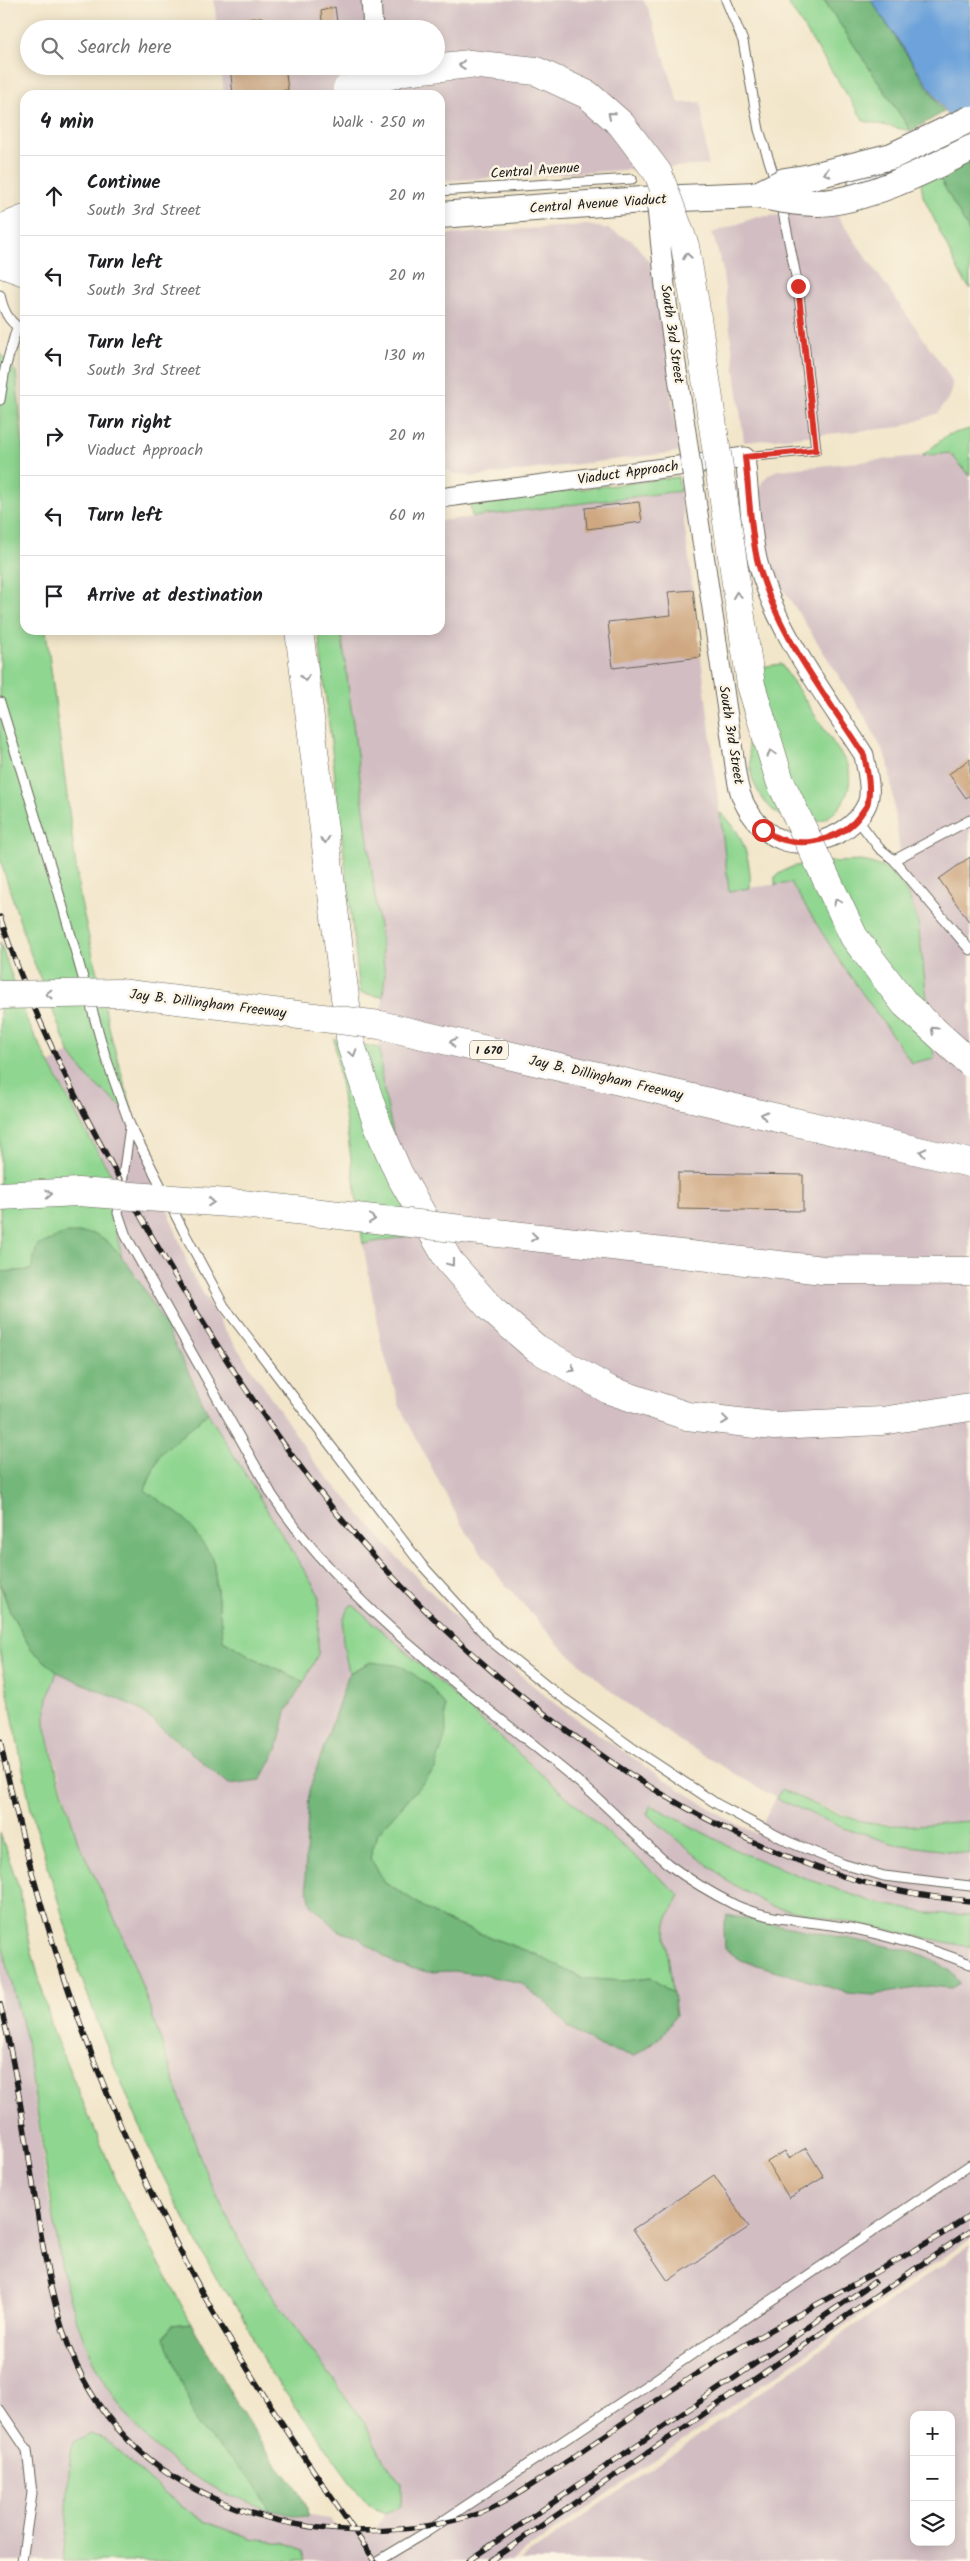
<!DOCTYPE html>
<meta charset="utf-8">
<style>
body{margin:0;font-family:Kalam,sans-serif;background:#f2f2f2;color:#202124}
.controls{position:absolute;right:15px;bottom:15px;display:grid;overflow:hidden;border-radius:10px;box-shadow:0 2px 12px #0003}
.controls button{width:45px;height:45px;display:grid;place-items:center;padding:0;border:0;border-bottom:1px solid #e0e0e0;background:#fff;color:#202124;font:25px sans-serif}
.stop{position:absolute;width:15px;height:15px;margin:-11px;border:4px solid #d93025;border-radius:50%;background:#fff}
.stop.end{background:#d93025;border-color:#fff;box-shadow:0 1px 5px #0008}
.list{margin:0;padding:0;list-style:none}
h2{display:flex;justify-content:space-between;align-items:center;height:65px;margin:0;padding:0 20px;font-size:21px}
h2 small{font-size:16px;font-weight:400;color:#757577}
.list li{display:grid;grid-template-columns:32px 1fr auto;gap:15px;align-items:center;box-sizing:border-box;height:80px;padding:0 20px;border-top:1px solid #e0e0e0}
.list b{display:block;font-size:19px;white-space:nowrap}
.list p{margin:0;font-size:16px;white-space:nowrap;color:#757577}
.list em{font-size:16px;font-style:normal;color:#757577}
.icon{flex:none;width:28px;height:28px;fill:none;stroke:currentColor;stroke-width:2;stroke-linecap:round;stroke-linejoin:round}
.map{position:relative;flex:none;width:970px;height:2561px;overflow:hidden}
.search{position:absolute;background:#fff;box-shadow:0 2px 12px #0003;left:20px;top:20px;width:425px;height:55px;display:flex;align-items:center;gap:12px;box-sizing:border-box;padding:0 18px;border-radius:28px;color:#757577;font-size:19px}
.panel{position:absolute;background:#fff;box-shadow:0 2px 12px #0003;left:20px;top:90px;width:425px;height:545px;border-radius:15px}
.map>svg:first-child{display:block}
.industrial{fill:#d2bec2;fill-rule:evenodd}
.green{fill:#8fd690;stroke:#567956}
.forest{fill:#73b77a;stroke:#486a4b}
.water{fill:#6da3da;stroke:#44607b}
.building{fill:#cfa882}
.lines{fill:none;stroke-linecap:round;stroke-linejoin:round}
.service-casing{stroke:#676359;stroke-width:11}
.minor-casing{stroke:#676359;stroke-width:21}
.secondary-casing{stroke:#676359;stroke-width:28}
.motorway-casing{stroke:#676359;stroke-width:29}
.service{stroke:#fff;stroke-width:9}
.minor{stroke:#fff;stroke-width:19}
.secondary{stroke:#fff;stroke-width:26}
.motorway{stroke:#fff;stroke-width:28}
.rail-casing{stroke:#1c1c1c;stroke-width:5.5}
.rail{stroke:#fcf5e5;stroke-width:4;stroke-dasharray:11;stroke-linecap:butt}
.minor-bridge-casing{stroke:#676359;stroke-width:21;stroke-linecap:butt}
.secondary-bridge-casing{stroke:#676359;stroke-width:28;stroke-linecap:butt}
.motorway-bridge-casing{stroke:#676359;stroke-width:29;stroke-linecap:butt}
.minor-bridge{stroke:#fff;stroke-width:19}
.secondary-bridge{stroke:#fff;stroke-width:26}
.motorway-bridge{stroke:#fff;stroke-width:28}
.oneway{stroke:#999}
.route{stroke:#d93025;stroke-width:6}
.labels{text-anchor:middle;dominant-baseline:central;stroke-width:5;stroke-linejoin:round;paint-order:stroke}
.shield{fill:#fcf5e5;stroke:#5f5d58;stroke-width:1}
.shield-label{font-size:12px;font-weight:bold;fill:#1c1c1c}
.street-label{font-size:14px;fill:#1c1c1c;stroke:#fcf5e5}
</style>
<div class="map">
<svg width="970" height="2561" viewBox="0 0 970 2561">
<rect width="100%" height="100%" fill="#fcf5e5"/>
<filter id="ink" filterUnits="userSpaceOnUse"><feTurbulence type="fractalNoise" baseFrequency=".02" numOctaves="2"/><feDisplacementMap in="SourceGraphic" scale="10" xChannelSelector="R" yChannelSelector="G"/><feConvolveMatrix kernelMatrix="1 2 1 2 8 2 1 2 1" color-interpolation-filters="sRGB"/></filter>
<filter id="wash" filterUnits="userSpaceOnUse"><feTurbulence type="fractalNoise" baseFrequency=".0096" numOctaves="4" result="noise"/><feDisplacementMap in="SourceGraphic" scale="20" xChannelSelector="R" yChannelSelector="G"/><feGaussianBlur stdDeviation="1.12" result="paint"/><feColorMatrix in="noise" values="0 0 0 0 0 0 0 0 0 0 0 0 0 0 0 0 0 1.4 0 .05"/><feComposite in="paint" operator="in"/></filter>
<g filter="url(#wash)">
<rect width="100%" height="100%" fill="#f2e6ca"/>
<path class="industrial" d="M214,0H643L648,8L679,103L701,102L708,165L440,181V95H224L221,66H436V29H217Z
M833,210L947,372L952,382L951,394L938,413L901,427L744,442L722,266L712,233L757,217Z
M587,225L608,229L633,241L650,263L656,277L679,452L471,477L453,473L440,466V235Z
M950,453L970,476V1821L905,1825L865,1822L805,1800L782,1789L776,1798L843,1828L895,1844L970,1854V2239L511,2561H0V1936L26,2040L49,2200L81,2333L95,2363L130,2419L173,2461L189,2473L210,2486L270,2510L330,2519L336,2528L376,2530L385,2513L401,2506L400,2483L383,2459L364,2422L264,2284L238,2239L203,2166L146,1997L124,1939L77,1839L45,1724L48,1697L57,1672L136,1707L187,1750H277L286,1712L318,1654L319,1595L208,1413L181,1356L149,1299L122,1257L111,1212L116,1183L50,1064L69,1052L90,1080L134,1117L191,1273L223,1327L316,1464L400,1560L476,1638L559,1707L662,1778L727,1819L757,1834L776,1798L675,1738L620,1699L559,1645L498,1576L461,1524L400,1407L381,1343L363,1244L414,1235L382,1081L379,1042L385,974L341,630H440V521L680,491L693,590L668,593L671,615L608,622L613,667L701,657L729,890L791,883L843,966L934,1058L918,923L904,883L888,761L868,722L782,587L769,560L763,539L759,497L762,482L769,474L778,470Z
M970,2245V2561H519ZM914,2415H951V2542H914Z"/>
<path class="green" d="M786,0H824L911,131L864,121Z
M938,175L970,233V289L960,274L923,196L921,182Z
M0,353L16,372L25,468V630H46L80,898L112,1040L134,1117L90,1080L69,1052L28,947L0,859Z
M970,429V476L950,453L922,456L947,435Z
M678,477L680,491L472,517L470,503Z
M318,630H341L385,974L383,997L360,993Z
M781,664L848,765C859,812 809,841 773,810C763,802 757,791 752,778L739,670Z
M720,813C742,828 752,862 750,888L729,891Z
M861,861C899,867 908,890 918,923L934,1058L912,1063L843,966L791,883L775,885V877C795,858 835,863 861,861Z
M0,942L28,1023L82,1125L116,1183L111,1212L122,1257L97,1235L31,1270L0,1272Z
M334,1039L380,1048L382,1081L414,1235L363,1244Z
M208,1413L319,1595L318,1654L304,1682L254,1658L223,1640L213,1558L145,1490L160,1454Z
M0,1583L10,1612L31,1649L57,1672L48,1697L45,1724L57,1773L77,1839L124,1939L146,1997L203,2166L238,2239L264,2284L364,2422L383,2459L401,2483V2506L385,2513L371,2507L358,2492L266,2366L242,2314L216,2278L178,2206L149,2148L110,2055L80,1974L31,1810L0,1653Z
M352,1604C462,1701 568,1801 680,1895L667,1920L666,1938L673,1993L651,1978L622,1981L581,1978L535,1954L444,1920L385,1882L370,1858L377,1834L435,1769L371,1662L349,1673C345,1651 335,1622 352,1604Z
M782,1789C807,1802 837,1815 865,1822C899,1829 936,1823 970,1821V1854L895,1844L843,1828L776,1798Z
M651,1805L740,1852L805,1878L873,1902L927,1913L970,1915V1947L770,1906L729,1882L647,1814Z
M0,1833L19,1888L31,1949L54,2034L120,2189L191,2323L171,2325L198,2426L255,2483L270,2510C242,2500 215,2490 190,2474C121,2430 80,2349 62,2270L26,2040L0,1936Z
M89,2434L104,2438L166,2495L206,2522L251,2539L284,2543L303,2551L306,2561H64C69,2522 65,2481 73,2442Z"/>
<path class="forest" d="M824,0H871L944,112L911,131Z
M970,158V233L938,175Z
M67,1233C75,1234 90,1231 98,1235C136,1255 188,1372 208,1413L160,1454L145,1490L185,1519L213,1558L223,1640L254,1658L304,1682L286,1712L277,1750L261,1780L229,1784L136,1707L57,1672L31,1649L10,1612L0,1583V1272L31,1270L37,1246Z
M371,1662L402,1666L430,1686L445,1705L446,1733L435,1769L377,1834L370,1858L385,1882L444,1920L535,1954L581,1978L622,1981L651,1978L673,1993L676,2015L663,2035L634,2056L600,2047L569,2028L553,2009L521,1983L478,1974L454,1971L428,1972L397,1965L357,1937L339,1931L311,1904L305,1877L309,1791L349,1673Z
M727,1915L912,1951C932,1959 948,1965 960,1983L951,1988L930,1986L873,1995L848,1993L741,1960L725,1949L724,1927Z
M191,2323C220,2373 247,2427 283,2472C294,2485 310,2501 307,2518L270,2510L255,2483L198,2426L165,2338L171,2325Z"/>
<path class="water" d="M871,0H970V148Z"/>
<g id="blocks">
<path class="building" d="M335,7L338,29H323L321,11Z
M262,17L263,29H226L225,22Z
M230,66H285L288,90L233,95Z
M639,502L642,522L587,529L585,508Z
M693,590L701,657L613,668L608,622L671,615L668,592Z
M970,759V795L966,798L949,774Z
M970,857V923L939,879Z
M678,1173L803,1175V1211L678,1209Z
M806,2148L824,2177L789,2198L767,2162L785,2151L789,2158Z
M714,2175L749,2227L668,2281L633,2229Z"/>
</g>
</g>
<g filter="url(#ink)">
<use href="#blocks" fill-opacity="0" stroke="#676359" stroke-width="1"/>
<g class="lines">
<defs>
<path id="service" d="M726,0L743,41L759,130L776,182
M440,191L632,179
M0,295C3,310 9,325 25,330
M0,400L5,369L17,327
M745,457L816,450L798,286L781,202
M0,702L58,890L105,1055L130,1125L184,1232L224,1306L421,1564L491,1641L548,1687L631,1747L717,1804L789,1842L843,1864L884,1876L970,1886
M857,819L879,848L894,860L970,950
M894,860L970,820
M130,1126L118,1213L126,1236L272,1495C352,1615 479,1698 588,1790C616,1814 640,1841 668,1864C688,1879 713,1894 735,1905C770,1921 812,1921 850,1928C891,1936 931,1949 970,1964
M0,2410L27,2450L32,2493L22,2561
M378,2561L428,2531L650,2383L970,2165"/>
<path id="minor" d="M371,0L373,29
M858,182L931,153L970,134
M440,498L745,457C749,488 750,533 758,563C777,634 825,694 864,755C866,768 873,791 867,804C854,833 812,851 782,840C768,835 758,825 750,813C737,795 736,772 733,751"/>
<path id="secondary" d="M440,215L656,199L757,195
M0,245L25,244"/>
<path id="motorway" d="M0,229L25,219
M0,263L25,272
M299,630L351,1045L378,1126L399,1174L449,1261L491,1309L536,1348L609,1390L687,1416L774,1426L882,1421L970,1407"/>
</defs>
<use href="#service" class="service-casing"/>
<use href="#minor" class="minor-casing"/>
<use href="#secondary" class="secondary-casing"/>
<use href="#motorway" class="motorway-casing"/>
<use href="#service" class="service"/>
<use href="#minor" class="minor"/>
<use href="#secondary" class="secondary"/>
<use href="#motorway" class="motorway"/>
<defs>
<path id="rail" d="M0,917C35,1024 87,1122 142,1219C199,1320 261,1420 334,1510C460,1664 651,1816 842,1876C883,1889 927,1897 970,1901
M0,1741C42,1939 111,2132 211,2308C261,2395 318,2478 375,2561
M0,2004C16,2068 25,2132 35,2197C44,2255 52,2312 77,2366C144,2514 338,2561 483,2512C517,2497 547,2475 578,2454C620,2425 662,2395 706,2368C786,2319 869,2278 949,2230
M944,2233L970,2216
M468,2561L874,2282
M490,2561L970,2231"/>
</defs>
<use href="#rail" class="rail-casing"/>
<use href="#rail" class="rail"/>
<defs>
<path id="minor-bridge" d="M656,199L666,296L733,751"/>
<path id="secondary-bridge" d="M757,195L785,181L805,178L892,156L970,119
M757,195C777,199 797,203 818,203C864,202 929,169 970,149"/>
<path id="motorway-bridge" d="M347,89L404,71L470,64L536,71L588,95L621,124L658,173L685,246L695,304L751,685L780,781L854,937L905,1004L970,1063
M0,995L120,993L380,1025L970,1163
M0,1196L78,1192L242,1204L823,1270L970,1271"/>
</defs>
<use href="#minor-bridge" class="minor-bridge-casing"/>
<use href="#secondary-bridge" class="secondary-bridge-casing"/>
<use href="#motorway-bridge" class="motorway-bridge-casing"/>
<use href="#minor-bridge" class="minor-bridge"/>
<use href="#secondary-bridge" class="secondary-bridge"/>
<use href="#motorway-bridge" class="motorway-bridge"/>
</g>
<defs><path id="oneway-chevron" d="M-2-3.5L2.5 0L-2 3.5" fill="none" stroke-width="1.6" stroke-linecap="round" stroke-linejoin="round" transform="scale(1.25)"/></defs>
<g class="oneway">
<use href="#oneway-chevron" transform="translate(462 65) rotate(175)"/>
<use href="#oneway-chevron" transform="translate(611 115) rotate(-139)"/>
<use href="#oneway-chevron" transform="translate(827 173) rotate(167)"/>
<use href="#oneway-chevron" transform="translate(687 256) rotate(-100)"/>
<use href="#oneway-chevron" transform="translate(737 595) rotate(-98)"/>
<use href="#oneway-chevron" transform="translate(305 678) rotate(83)"/>
<use href="#oneway-chevron" transform="translate(771 753) rotate(-107)"/>
<use href="#oneway-chevron" transform="translate(325 840) rotate(83)"/>
<use href="#oneway-chevron" transform="translate(837 902) rotate(-115)"/>
<use href="#oneway-chevron" transform="translate(49 994) rotate(179)"/>
<use href="#oneway-chevron" transform="translate(934 1030) rotate(-137)"/>
<use href="#oneway-chevron" transform="translate(453 1042) rotate(-167)"/>
<use href="#oneway-chevron" transform="translate(353 1053) rotate(72)"/>
<use href="#oneway-chevron" transform="translate(764 1115) rotate(-167)"/>
<use href="#oneway-chevron" transform="translate(923 1152) rotate(-167)"/>
<use href="#oneway-chevron" transform="translate(49 1194) rotate(-3)"/>
<use href="#oneway-chevron" transform="translate(211 1202) rotate(4)"/>
<use href="#oneway-chevron" transform="translate(372 1219) rotate(6)"/>
<use href="#oneway-chevron" transform="translate(534 1237) rotate(6)"/>
<use href="#oneway-chevron" transform="translate(451 1263) rotate(53)"/>
<use href="#oneway-chevron" transform="translate(572 1369) rotate(30)"/>
<use href="#oneway-chevron" transform="translate(725 1420) rotate(7)"/>
</g>
</g>
<g class="lines" filter="url(#ink)">
<path class="route" d="M763,830C770,833 777,839 784,840C811,847 845,837 861,814C863,810 868,806 868,801C871,786 867,770 864,755C825,694 777,634 758,563C750,533 749,488 745,457L816,450L798,286"/>
</g>
<g class="labels">
<rect class="shield" x="470" y="1040.5" width="38" height="19" rx="4"/>
<g class="shield-label">
<text x="489" y="1050">I 670</text>
</g>
<g class="street-label">
<text transform="translate(535 171) rotate(-4)">Central Avenue</text>
<text transform="translate(598 204) rotate(-4)">Central Avenue Viaduct</text>
<text transform="translate(672 334) rotate(82)">South 3rd Street</text>
<text transform="translate(628 473) rotate(-8)">Viaduct Approach</text>
<text transform="translate(731 735) rotate(81)">South 3rd Street</text>
<text transform="translate(208 1004) rotate(7)">Jay B. Dillingham Freeway</text>
<text transform="translate(606 1078) rotate(13)">Jay B. Dillingham Freeway</text>
</g>
</g>
</svg>
<div class="controls">
<button>+</button>
<button>−</button>
<button><svg class="icon" aria-label="layers" viewBox="0 0 24 24"><path d="M12 4l9 5-9 5-9-5zM3 14l9 5 9-5"/></svg></button>
</div>
<div class="stop" style="left:763px;top:830px"></div>
<div class="stop end" style="left:798px;top:286px"></div>
<div class="search"><svg class="icon" aria-label="search" viewBox="0 0 24 24"><circle cx="10" cy="10" r="6"/><path d="M15 15l6 6"/></svg>Search here</div>
<section class="panel">
<h2>4 min<small>Walk · 250 m</small></h2>
<ul class="list">
<li><svg class="icon" aria-label="ahead" viewBox="0 0 24 24"><path d="M12 20V5M6 11l6-6 6 6"/></svg><div><b>Continue</b><p>South 3rd Street</p></div><em>20 m</em></li>
<li><svg class="icon" aria-label="left" viewBox="0 0 24 24"><path d="M17 20v-9H6M10 6l-5 5 5 5"/></svg><div><b>Turn left</b><p>South 3rd Street</p></div><em>20 m</em></li>
<li><svg class="icon" aria-label="left" viewBox="0 0 24 24"><path d="M17 20v-9H6M10 6l-5 5 5 5"/></svg><div><b>Turn left</b><p>South 3rd Street</p></div><em>130 m</em></li>
<li><svg class="icon" aria-label="right" viewBox="0 0 24 24"><path d="M7 20v-9h11M14 6l5 5-5 5"/></svg><div><b>Turn right</b><p>Viaduct Approach</p></div><em>20 m</em></li>
<li><svg class="icon" aria-label="left" viewBox="0 0 24 24"><path d="M17 20v-9H6M10 6l-5 5 5 5"/></svg><div><b>Turn left</b></div><em>60 m</em></li>
<li><svg class="icon" aria-label="arrive" viewBox="0 0 24 24"><path d="M6 21V4h12l-3 4 3 4H6"/></svg><div><b>Arrive at destination</b></div></li>
</ul>
</section>
</div>
